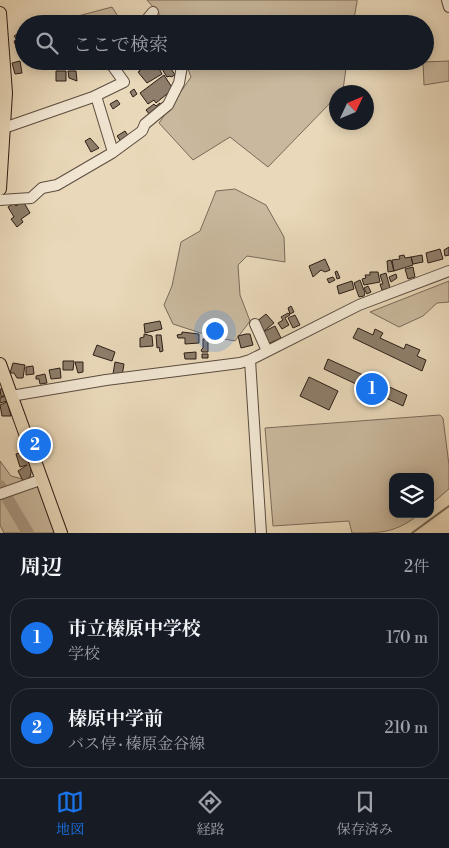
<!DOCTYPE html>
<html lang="ja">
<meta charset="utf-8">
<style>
body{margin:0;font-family:"Libre Bodoni","Noto Serif JP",serif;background:#20242c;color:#f1f3f6}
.controls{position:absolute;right:15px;bottom:15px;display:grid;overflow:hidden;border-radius:10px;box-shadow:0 2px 12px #0003}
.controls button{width:45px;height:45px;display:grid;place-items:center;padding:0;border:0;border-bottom:1px solid #363941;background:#171b24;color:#f1f3f6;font:25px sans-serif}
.compass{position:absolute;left:329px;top:85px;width:45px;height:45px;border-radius:50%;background:#171b24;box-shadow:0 2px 12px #0003;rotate:46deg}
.you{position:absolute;left:214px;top:330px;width:18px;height:18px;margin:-12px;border:4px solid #fff;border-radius:50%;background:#1a73e8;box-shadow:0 0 0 8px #1a73e833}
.badge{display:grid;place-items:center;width:32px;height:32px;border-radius:50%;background:#1a73e8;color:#fff;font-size:16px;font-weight:700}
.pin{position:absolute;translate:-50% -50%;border:2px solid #fff;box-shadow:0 1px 5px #0006}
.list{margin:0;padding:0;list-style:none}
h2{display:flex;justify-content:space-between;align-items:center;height:65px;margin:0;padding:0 20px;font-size:21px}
h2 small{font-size:16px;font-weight:400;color:#9ea1a6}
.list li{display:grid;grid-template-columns:32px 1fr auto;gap:15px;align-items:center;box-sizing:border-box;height:80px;margin:0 10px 10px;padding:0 10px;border:1px solid #363941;border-radius:20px}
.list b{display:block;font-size:19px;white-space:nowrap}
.list p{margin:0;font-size:16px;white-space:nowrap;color:#9ea1a6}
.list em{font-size:16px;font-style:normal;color:#9ea1a6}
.icon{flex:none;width:28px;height:28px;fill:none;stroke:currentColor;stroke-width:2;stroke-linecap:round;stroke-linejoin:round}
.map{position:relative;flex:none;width:449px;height:533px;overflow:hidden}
.search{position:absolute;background:#171b24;box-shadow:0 2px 12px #0003;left:15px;right:15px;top:15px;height:55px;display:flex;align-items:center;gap:12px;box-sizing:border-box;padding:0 18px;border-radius:28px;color:#9ea1a6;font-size:19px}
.sheet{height:245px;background:#171b24}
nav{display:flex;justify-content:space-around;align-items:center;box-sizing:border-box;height:70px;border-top:1px solid #363941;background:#171b24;font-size:14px;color:#9ea1a6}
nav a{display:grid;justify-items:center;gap:2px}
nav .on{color:#1a73e8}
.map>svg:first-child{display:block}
.green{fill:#c9b89d;stroke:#7a6a5a}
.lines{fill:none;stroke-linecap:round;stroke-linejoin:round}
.stream{stroke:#776757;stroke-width:2}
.river{stroke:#a99882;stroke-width:12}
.building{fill:#8e7e6b;stroke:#2c1d16}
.minor-casing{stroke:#5b4c3f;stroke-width:12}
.major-casing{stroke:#2c1d16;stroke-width:14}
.minor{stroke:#f1e6d2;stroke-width:10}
.major{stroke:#e9d8b9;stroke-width:12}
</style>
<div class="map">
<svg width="449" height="533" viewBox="0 0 449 533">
<rect width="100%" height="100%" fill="#e9d8b9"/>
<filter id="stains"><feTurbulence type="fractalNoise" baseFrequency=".004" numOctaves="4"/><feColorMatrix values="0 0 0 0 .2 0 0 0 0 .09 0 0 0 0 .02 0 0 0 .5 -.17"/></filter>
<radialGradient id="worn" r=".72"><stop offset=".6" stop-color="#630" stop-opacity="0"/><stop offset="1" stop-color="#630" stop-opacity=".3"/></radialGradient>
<path class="green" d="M147,0H357V2L353,24H168Z
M112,7L123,24H58L63,20Z
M185,61H347L343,90L336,92V97L268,167L230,137L193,160L159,123L191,77Z
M449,61V81L424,85L423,62Z
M235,189L266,205L284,237L285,262L247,256L238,265L240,295L250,321L235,341L213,337L173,324L164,305L172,286L181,242L200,231L216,191Z
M449,281V302L437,303L423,316L399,327L370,312Z
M440,415L443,418L449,465V489L430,505V477H393V514H420C394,533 384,533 352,533L349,521L273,526L265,428Z
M0,461L11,476L38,483L56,533H4L0,525Z"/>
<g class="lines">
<path class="stream" d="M412,533L449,506"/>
<path class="river" d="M0,486L28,533"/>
</g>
<path class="building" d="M19,33L24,41V49L18,53L14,41L17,40L14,36Z
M20,61L22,73L15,74L12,63Z
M140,61H155L162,74L147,83L138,72L140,71L136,64Z
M168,64L175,75L171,77L170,76L167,77L162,69Z
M56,71H66V81H56Z
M68,71H76L77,81L69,78Z
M164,75L173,89L156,103L154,100L148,104L140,93Z
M134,89L137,94L133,97L130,92Z
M117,100L120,104L113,109L110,104Z
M160,103L162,106L150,115L146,110L154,104L156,106Z
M125,131L129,137L122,143L117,136Z
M90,138L99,148L91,152L85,141Z
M23,201L30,213L21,219L23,222L17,227L11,219L14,217L8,207L14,203L16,206Z
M449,247V255L445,256L444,250Z
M440,249L443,259L428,263L426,253Z
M404,255L405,258L411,257L413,265L394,271L392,260L400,259L399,256Z
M422,255L423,262L413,264L411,257Z
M325,259L330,270L325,272L321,270L313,277L309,266Z
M391,260L394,271L388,272L387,261Z
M413,267L415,277L408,279L405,269Z
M337,271L340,278L337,279L335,272Z
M370,272H378L380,282L364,285L362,279L366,278L365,275H370Z
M386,273L390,288L382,290L380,284H383L380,275Z
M396,274L397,278L391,282L389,277Z
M333,277L335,280L329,283L327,279Z
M360,280L365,293L364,296L359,297L354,283Z
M352,281L354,289L339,294L337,286Z
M368,286L371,292L367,294L364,288Z
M291,306L294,312L290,314L288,308Z
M288,313L290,315L285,318L289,325L282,329L278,323L283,320L281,317Z
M266,314L274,323L264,331L256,322Z
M295,315L300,325L293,328L288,318Z
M160,321L162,329L145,333L144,324Z
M275,326L281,338L268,344L263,332Z
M358,328L373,335L375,329L383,333L380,338L404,349L406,344L420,350L417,356L426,360L422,371L353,338Z
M182,332L199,334V343L185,344V338H178L177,335L182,334Z
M144,334L152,336L153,346L140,347V338L144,337Z
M246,334H250L253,345L241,348L238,336Z
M156,335H161L163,351L160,352L159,347L157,348Z
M203,339H208V352H202L201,350L203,348Z
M97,345L115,352L112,361L93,355Z
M196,352V359H185L184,353Z
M202,354H208V358H202Z
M328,359L407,395L403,406L324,369Z
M63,361H74L73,370H63Z
M75,362H83V372L78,373Z
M115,362L124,364L122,376L113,374Z
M13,363L25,365L23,378H17L14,373H10Z
M33,366L34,374L26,375V367Z
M60,368L61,378L51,379L49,370Z
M45,374L47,383L40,384L39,379H36V376Z
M309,377L338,391L329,410L300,396Z
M0,389H2L5,395L1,397Z
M5,396L7,401L0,403V398Z
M7,402L11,416H2L0,405Z
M25,451L31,467V473L30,477L23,481L18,471L27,465L20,467L16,454Z"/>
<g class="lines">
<defs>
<path id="minor" d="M447,0L449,7
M143,24L153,12
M96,96L113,152
M4,128L93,97L124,82L109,61
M0,200L31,198L42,188L57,185L112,153L142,131L145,124L168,105L179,83L182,66
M255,324L267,351
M250,360L261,533
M11,396L106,380L240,363L250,360L359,305L449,271
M0,494L40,480"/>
<path id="major" d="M0,13L6,93L0,189
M0,364L61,533"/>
</defs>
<use href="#minor" class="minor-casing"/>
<use href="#major" class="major-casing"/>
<use href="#minor" class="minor"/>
<use href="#major" class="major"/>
</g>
<rect width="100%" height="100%" filter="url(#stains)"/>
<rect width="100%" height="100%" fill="url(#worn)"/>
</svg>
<div class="controls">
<button><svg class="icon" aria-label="layers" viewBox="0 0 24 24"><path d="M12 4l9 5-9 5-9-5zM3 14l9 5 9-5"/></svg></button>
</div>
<svg class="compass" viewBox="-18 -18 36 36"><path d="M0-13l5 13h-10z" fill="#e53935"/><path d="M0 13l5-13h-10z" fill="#9ea1a6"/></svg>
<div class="you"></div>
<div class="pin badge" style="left:372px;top:389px">1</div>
<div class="pin badge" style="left:35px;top:445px">2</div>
<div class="search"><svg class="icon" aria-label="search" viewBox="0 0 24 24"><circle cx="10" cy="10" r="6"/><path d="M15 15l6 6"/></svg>ここで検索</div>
</div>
<section class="sheet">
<h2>周辺<small>2件</small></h2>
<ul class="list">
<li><span class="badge">1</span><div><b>市立榛原中学校</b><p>学校</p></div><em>170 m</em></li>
<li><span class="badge">2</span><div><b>榛原中学前</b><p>バス停 · 榛原金谷線</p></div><em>210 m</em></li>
</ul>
</section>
<nav>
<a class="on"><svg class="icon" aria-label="map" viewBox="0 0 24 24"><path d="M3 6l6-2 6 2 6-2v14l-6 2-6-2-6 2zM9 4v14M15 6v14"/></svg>地図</a>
<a><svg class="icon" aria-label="directions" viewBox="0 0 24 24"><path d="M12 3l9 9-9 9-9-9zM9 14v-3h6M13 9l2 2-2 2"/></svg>経路</a>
<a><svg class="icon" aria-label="saved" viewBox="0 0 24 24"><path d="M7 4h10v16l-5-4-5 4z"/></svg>保存済み</a>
</nav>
